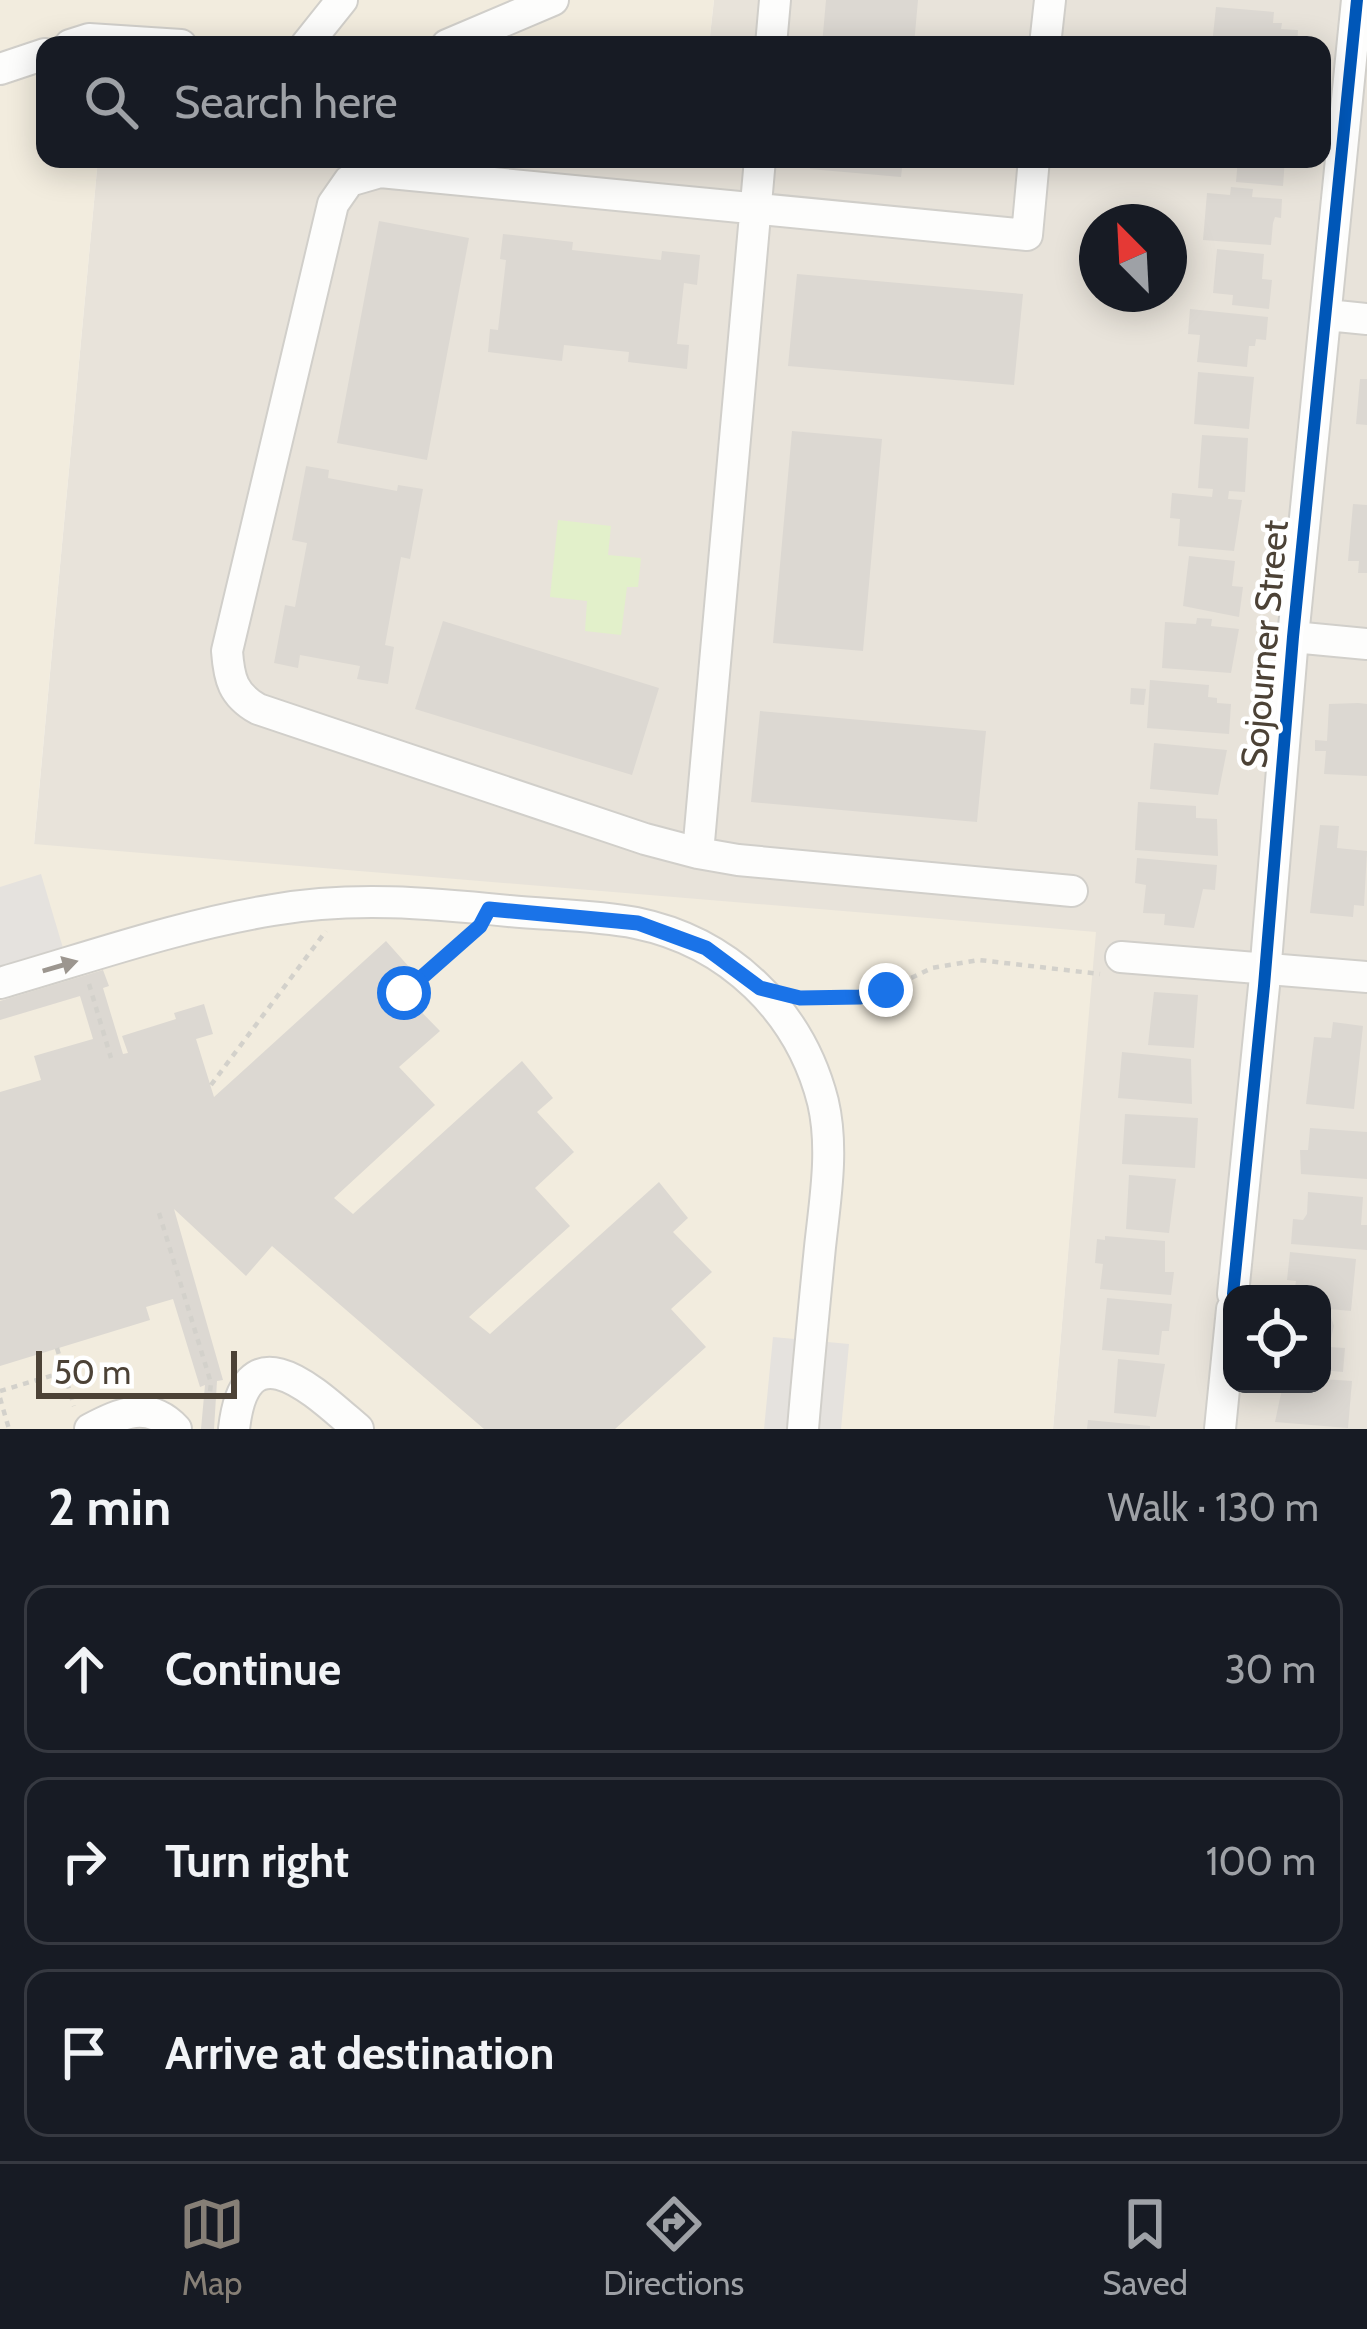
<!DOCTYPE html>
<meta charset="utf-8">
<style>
body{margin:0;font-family:Cabin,sans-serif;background:#20242c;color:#f1f3f6}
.controls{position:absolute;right:36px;bottom:36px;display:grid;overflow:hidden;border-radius:24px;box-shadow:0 6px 30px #0003}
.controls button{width:108px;height:108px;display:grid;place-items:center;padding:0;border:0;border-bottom:3px solid #363941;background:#171b24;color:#f1f3f6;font:60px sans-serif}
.compass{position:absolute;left:1079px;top:204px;width:108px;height:108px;border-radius:50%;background:#171b24;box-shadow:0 6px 30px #0003;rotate:336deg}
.scale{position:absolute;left:36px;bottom:30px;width:201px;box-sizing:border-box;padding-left:12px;border:6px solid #4c4236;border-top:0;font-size:33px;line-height:42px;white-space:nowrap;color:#4c4236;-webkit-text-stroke:9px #fff;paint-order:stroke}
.stop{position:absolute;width:36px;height:36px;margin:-27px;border:9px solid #1a73e8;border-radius:50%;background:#fff}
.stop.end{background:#1a73e8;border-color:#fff;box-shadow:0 3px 12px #0008}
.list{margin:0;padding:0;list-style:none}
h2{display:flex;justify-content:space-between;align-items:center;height:156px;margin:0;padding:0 48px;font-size:51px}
h2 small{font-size:39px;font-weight:400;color:#9ea1a6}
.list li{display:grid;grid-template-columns:78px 1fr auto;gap:36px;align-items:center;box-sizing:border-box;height:168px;margin:0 24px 24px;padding:0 24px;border:3px solid #363941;border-radius:24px}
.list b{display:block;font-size:45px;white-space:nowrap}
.list em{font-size:39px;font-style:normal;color:#9ea1a6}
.icon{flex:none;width:66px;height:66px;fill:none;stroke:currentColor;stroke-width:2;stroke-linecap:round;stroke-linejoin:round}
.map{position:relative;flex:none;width:1367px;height:1429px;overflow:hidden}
.search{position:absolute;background:#171b24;box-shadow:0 6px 30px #0003;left:36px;right:36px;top:36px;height:132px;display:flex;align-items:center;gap:30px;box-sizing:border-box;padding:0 42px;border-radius:24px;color:#9ea1a6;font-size:45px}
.sheet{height:732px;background:#171b24}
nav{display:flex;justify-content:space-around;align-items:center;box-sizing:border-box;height:168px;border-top:3px solid #363941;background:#171b24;font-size:33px;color:#9ea1a6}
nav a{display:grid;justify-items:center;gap:6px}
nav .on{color:#867f76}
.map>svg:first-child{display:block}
.residential{fill:#e8e3da;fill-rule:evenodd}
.education{fill:#f2ecde}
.green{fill:#e2f0ca}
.parking{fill:#e5e2de}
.building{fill:#dcd8d2}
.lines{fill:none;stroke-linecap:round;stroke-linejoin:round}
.minor-casing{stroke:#d1cfca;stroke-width:34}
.path{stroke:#d3d1cb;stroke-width:4.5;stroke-dasharray:6 6;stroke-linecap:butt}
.minor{stroke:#fdfdfc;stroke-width:30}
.cycleway-casing{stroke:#fff;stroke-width:20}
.cycleway{stroke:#0057b8;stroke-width:12}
.oneway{fill:#9c968f}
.route{stroke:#1a73e8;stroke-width:15}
.labels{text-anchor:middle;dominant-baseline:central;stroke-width:9;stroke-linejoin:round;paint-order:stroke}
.street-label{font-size:36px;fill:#4c4236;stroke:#fff}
</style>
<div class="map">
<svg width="1367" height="1429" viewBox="0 0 1367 1429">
<rect width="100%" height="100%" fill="#f3f1ed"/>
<path class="residential" d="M714,0H1367V1429H1053L1095,933L34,845L98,159H1322V45H709ZM1097,222H1169V294H1097ZM1232,1294H1322V1384H1232Z"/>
<path class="education" d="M0,0H714L709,45H45V159H98L34,844L1096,932L1053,1429H0Z"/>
<path class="green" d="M558,520L611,526L608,555L641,558L638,587H627L621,635L585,631L587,601L550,597Z"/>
<path class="parking" d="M41,874L71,975L0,997V887Z
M773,1337L849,1344L841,1429H764Z"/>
<path class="building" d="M826,0H918L914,45H822Z
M1216,7L1274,12L1273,23H1282L1281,29L1298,30L1297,45H1212Z
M811,159H903L901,177L810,169Z
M1238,159H1285L1283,186L1236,182Z
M1231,187L1253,189L1252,197L1282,199L1281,218L1275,217L1273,223L1271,245L1203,240L1207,193L1230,195Z
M379,221L469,238L427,460L337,443Z
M503,234L573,242L572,250L661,260L662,251L700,255L697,285L684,283L677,344L689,345L687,369L628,362L629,352L564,345L562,361L488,352L490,329L498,330L506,260L500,259Z
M1217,249L1264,254L1262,279L1272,280L1269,309L1232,305L1233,295L1213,293Z
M797,274L1023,294L1014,385L788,366Z
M1190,309L1268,317L1266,340L1256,339L1255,346H1249L1247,367L1197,362L1200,335L1188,334Z
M1198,372L1254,377L1249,429L1194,424Z
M1360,379H1367V425L1356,424Z
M792,431L882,439L863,651L773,643Z
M1202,435L1248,438L1245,492L1229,491L1228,499L1242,500L1234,551L1178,546L1180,519L1170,518L1172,493L1212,497L1213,489L1198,488Z
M306,466L329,470L328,478L397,491L398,485L423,489L410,559L401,557L385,645L394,647L388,684L357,679L360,666L300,655L298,668L274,663L285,605L295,607L307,543L292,540Z
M1353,504L1367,505V573H1358L1359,561H1348Z
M1189,556L1235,561L1232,586L1243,587L1239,617L1183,606Z
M1197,618L1212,619L1211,626L1239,629L1231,673L1162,668L1165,622L1196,624Z
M443,621L659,688L632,775L415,709Z
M1150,680L1209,685L1208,697L1217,698V703L1231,704L1229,734L1147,728Z
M1131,688L1146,689L1144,705L1130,704Z
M1358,703L1367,704V776L1324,774L1326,751H1315V740L1327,741L1329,704Z
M760,711L986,731L977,822L751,802Z
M1154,743L1227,750L1218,795L1150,789Z
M1138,802L1196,806V818L1217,819L1218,856L1135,850Z
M1320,825L1339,826L1337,848L1367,851L1364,906L1354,905L1353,917L1310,913Z
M1137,858L1217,865L1215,890L1203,889L1194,928L1164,925L1165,914L1143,913L1146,885L1135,883Z
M386,941L418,977L401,991L440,1031L399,1067L435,1105L334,1198L353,1214L522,1061L553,1098L537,1112L574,1152L535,1188L570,1226L469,1317L490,1334L659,1182L688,1218L673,1232L712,1272L671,1309L706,1347L615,1429H484L272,1246L246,1276L174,1209L223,1380L217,1381L214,1429H201L205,1385L200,1387L173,1299L146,1307L150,1320L0,1366V1092L41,1080L34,1056L93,1039L80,996L0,1020V1001L103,970L109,986L103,988L123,1054L128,1053L122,1036L176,1019L174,1013L204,1004L213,1034L196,1039L214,1097Z
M1154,992L1198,995L1194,1048L1148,1045Z
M1333,1022L1363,1026L1354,1109L1306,1104L1314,1037L1331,1038Z
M1122,1052L1191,1059L1192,1104L1118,1098Z
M1125,1114L1198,1118L1195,1168L1122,1164Z
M1310,1128L1367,1132V1179L1301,1174L1300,1150H1308Z
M1129,1175L1176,1179L1169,1233L1126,1229Z
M1308,1192L1363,1197L1361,1225H1367V1250L1291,1244L1293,1219L1303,1220L1307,1214Z
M1105,1236L1165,1241V1272H1174L1171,1295L1100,1289L1103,1264L1095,1263L1097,1239L1105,1240Z
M1290,1252L1356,1259L1351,1311L1329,1309V1305L1322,1304V1294H1294L1296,1281L1287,1280Z
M1107,1298L1172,1304L1169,1331H1162L1159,1355L1102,1350Z
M1322,1316L1331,1317L1334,1326L1329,1347L1345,1348L1343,1372L1322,1370Z
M1118,1359L1165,1364L1156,1417L1114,1413Z
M1322,1379L1352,1381L1348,1428L1275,1422L1283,1384H1322Z
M1088,1420L1150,1426V1429H1087Z"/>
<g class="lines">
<defs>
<path id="minor" d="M70,45L89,39L181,45
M306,45L342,0
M447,45L553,0
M771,45L775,0
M1045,45L1050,0
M0,69L45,54
M1034,159L1027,235L380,172L349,181L333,204L227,651C229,679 233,695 258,709L645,839L698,853L738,860L1072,891
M1327,315L1367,319
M1293,637L1367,644
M698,853L760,159
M1121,957L1367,977
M0,983C90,957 181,925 273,910C352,896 430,903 509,911C551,915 595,915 636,923C729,942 800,1011 823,1102C834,1149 825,1200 820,1247C814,1308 808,1368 803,1429
M1233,1294L1264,986L1293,637L1357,0
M90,1429C121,1413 149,1400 176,1429
M234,1429C246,1323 316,1393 358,1429
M1220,1429L1232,1309"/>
</defs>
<use href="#minor" class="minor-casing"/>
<path class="path" d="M89,984L111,1058
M404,993L467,937
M807,998L860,997L886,990L932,968L979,960L1100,974
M211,1085L326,931
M159,1213L211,1383L210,1392
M57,1348L74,1406
M0,1391L64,1372
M0,1398L9,1429"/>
<use href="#minor" class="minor"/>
<defs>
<path id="cycleway" d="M1233,1294L1264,986L1293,637L1357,0"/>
</defs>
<use href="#cycleway" class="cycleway-casing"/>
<use href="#cycleway" class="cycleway"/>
</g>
<defs><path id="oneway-solid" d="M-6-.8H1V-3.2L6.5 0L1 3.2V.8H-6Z" transform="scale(3)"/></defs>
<use class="oneway" href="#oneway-solid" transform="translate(60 966) rotate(-16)"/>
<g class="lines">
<path class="route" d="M404,993L480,926L489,909L638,923L706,948L760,988L800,998L860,997L886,990"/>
</g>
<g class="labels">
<g class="street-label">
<text transform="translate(1264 644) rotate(-85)">Sojourner Street</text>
</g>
</g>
</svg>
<div class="controls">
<button><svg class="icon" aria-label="locate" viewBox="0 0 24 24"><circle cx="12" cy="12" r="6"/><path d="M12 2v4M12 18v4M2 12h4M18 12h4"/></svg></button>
</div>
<svg class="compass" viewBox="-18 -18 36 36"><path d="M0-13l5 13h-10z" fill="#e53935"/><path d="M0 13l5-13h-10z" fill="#9ea1a6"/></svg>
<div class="scale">50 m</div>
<div class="stop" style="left:404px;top:993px"></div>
<div class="stop end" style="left:886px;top:990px"></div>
<div class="search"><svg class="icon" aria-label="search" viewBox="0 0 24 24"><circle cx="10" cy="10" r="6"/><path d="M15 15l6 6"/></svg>Search here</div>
</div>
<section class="sheet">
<h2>2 min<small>Walk · 130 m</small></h2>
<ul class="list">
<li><svg class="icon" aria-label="ahead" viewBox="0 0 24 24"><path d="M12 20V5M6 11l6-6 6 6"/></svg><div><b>Continue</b></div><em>30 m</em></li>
<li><svg class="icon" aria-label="right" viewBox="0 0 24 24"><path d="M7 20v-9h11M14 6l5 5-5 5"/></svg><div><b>Turn right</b></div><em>100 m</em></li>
<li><svg class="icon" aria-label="arrive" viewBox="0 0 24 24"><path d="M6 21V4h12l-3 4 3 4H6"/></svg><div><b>Arrive at destination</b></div></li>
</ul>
</section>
<nav>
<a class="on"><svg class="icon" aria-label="map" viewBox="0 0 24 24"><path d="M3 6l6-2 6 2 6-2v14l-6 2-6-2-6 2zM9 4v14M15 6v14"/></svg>Map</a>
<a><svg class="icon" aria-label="directions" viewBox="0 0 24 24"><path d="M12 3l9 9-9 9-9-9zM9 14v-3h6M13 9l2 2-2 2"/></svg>Directions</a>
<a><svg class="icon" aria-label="saved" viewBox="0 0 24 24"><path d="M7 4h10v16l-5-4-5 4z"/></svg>Saved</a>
</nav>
